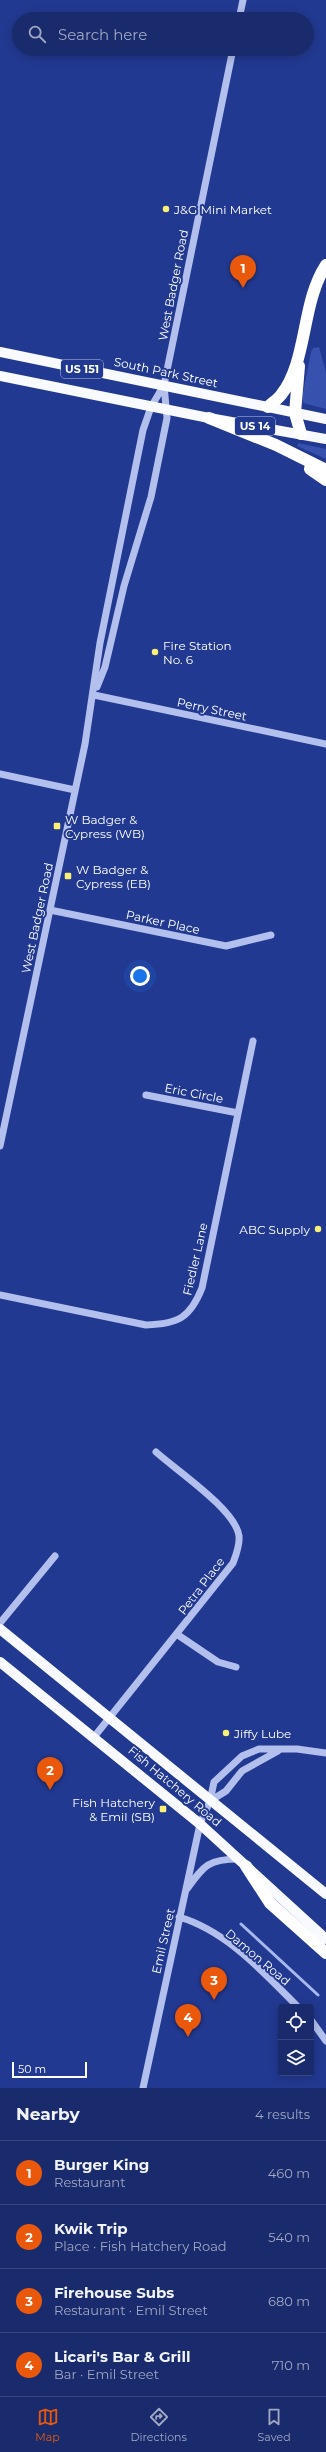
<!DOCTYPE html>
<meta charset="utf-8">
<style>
body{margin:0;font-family:Montserrat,sans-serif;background:#233372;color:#f1f3f6}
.controls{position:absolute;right:12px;bottom:12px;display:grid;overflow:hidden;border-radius:4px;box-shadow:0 2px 10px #0003}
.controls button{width:36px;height:36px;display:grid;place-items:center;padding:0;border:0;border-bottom:1px solid #384780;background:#1a2b6d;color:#f1f3f6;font:20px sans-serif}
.scale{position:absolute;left:12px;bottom:10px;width:75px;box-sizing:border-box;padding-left:4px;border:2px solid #fff;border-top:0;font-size:11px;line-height:14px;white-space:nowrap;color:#fff;-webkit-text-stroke:3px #223991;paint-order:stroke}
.you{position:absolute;left:140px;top:976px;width:14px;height:14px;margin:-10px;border:3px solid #fff;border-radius:50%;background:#1a73e8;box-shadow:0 0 0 6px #1a73e833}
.badge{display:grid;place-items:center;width:26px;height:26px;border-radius:50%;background:#ea580c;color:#fff;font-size:13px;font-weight:700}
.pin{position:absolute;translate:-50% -33px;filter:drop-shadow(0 1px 2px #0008)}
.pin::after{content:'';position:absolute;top:21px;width:14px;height:12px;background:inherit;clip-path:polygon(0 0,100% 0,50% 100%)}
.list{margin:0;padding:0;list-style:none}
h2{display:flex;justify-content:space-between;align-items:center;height:52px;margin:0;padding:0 16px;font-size:17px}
h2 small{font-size:13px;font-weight:400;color:#9fa7c2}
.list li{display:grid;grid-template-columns:26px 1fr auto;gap:12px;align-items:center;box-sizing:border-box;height:64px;padding:0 16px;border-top:1px solid #384780}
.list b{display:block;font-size:15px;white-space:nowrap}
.list p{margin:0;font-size:13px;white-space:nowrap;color:#9fa7c2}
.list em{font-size:13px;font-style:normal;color:#9fa7c2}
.icon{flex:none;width:22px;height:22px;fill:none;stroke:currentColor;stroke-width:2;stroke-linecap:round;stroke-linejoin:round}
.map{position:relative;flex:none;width:326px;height:2088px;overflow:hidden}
.search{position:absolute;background:#1a2b6d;box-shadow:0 2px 10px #0003;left:12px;right:12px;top:12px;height:44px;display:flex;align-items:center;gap:10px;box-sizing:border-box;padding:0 14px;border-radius:22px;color:#9fa7c2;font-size:15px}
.sheet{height:308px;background:#1a2b6d}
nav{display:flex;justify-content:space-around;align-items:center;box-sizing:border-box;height:56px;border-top:1px solid #384780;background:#1a2b6d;font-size:11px;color:#9fa7c2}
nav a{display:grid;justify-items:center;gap:2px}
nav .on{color:#ea580c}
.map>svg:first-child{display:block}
.green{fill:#3651ae}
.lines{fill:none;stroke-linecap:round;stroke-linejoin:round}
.stream{stroke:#a7b8ee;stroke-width:3}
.minor{stroke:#b3c0ed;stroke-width:7}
.major{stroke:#f9faff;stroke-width:10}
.highway{stroke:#fff;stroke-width:12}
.poi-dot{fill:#f9f075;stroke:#223991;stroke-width:1.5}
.labels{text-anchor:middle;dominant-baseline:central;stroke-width:4;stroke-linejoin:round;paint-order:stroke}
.shield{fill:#223991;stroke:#bdc4de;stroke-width:1}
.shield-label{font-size:11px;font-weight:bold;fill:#fff}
.poi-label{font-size:12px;fill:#fff;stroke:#223991;text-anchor:start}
.street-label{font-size:12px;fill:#fff;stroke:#223991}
</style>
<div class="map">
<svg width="326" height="2088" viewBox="0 0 326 2088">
<rect width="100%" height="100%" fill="#223991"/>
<path class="green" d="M319,347L326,372V409L303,403V393L311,352L313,348Z
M298,443L326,449V459L297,446Z"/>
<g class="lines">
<path class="stream" d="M241,1924L318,1995"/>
<path class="minor" d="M239,19L243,0
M97,687L105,667L124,586L151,497L167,418L164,385
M94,695L326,744
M0,774L75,790
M50,910L226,946L271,935
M146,1095L238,1113
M0,1146L85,744L100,643L143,430L151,407L164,385L233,49
M0,1295L146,1325C178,1324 190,1318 202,1288L253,1041
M0,1623L55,1556
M178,1635L218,1662L236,1667
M94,1737L233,1563C236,1555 240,1545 239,1536C236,1510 176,1470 156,1452
M210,1801L226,1791L242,1771L278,1751
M187,1889C204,1865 209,1859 239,1859
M179,1917C227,1931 264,1973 298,2007
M311,2020L326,2041
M143,2088L200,1824L210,1801L214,1782L242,1756L259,1749H297L326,1753"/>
<path class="major" d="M0,352L326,419
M0,376L209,418L326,439
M0,1629L326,1894
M0,1662L200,1824L326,1939"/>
<path class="highway" d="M299,366L295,413L301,434
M268,407C272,403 278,399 281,395C308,361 301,303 326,265
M209,418L276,445L326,470
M310,469L326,480
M246,1866L270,1903L326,1953"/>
</g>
<g class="poi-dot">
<circle cx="166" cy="209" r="4"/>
<circle cx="155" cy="652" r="4"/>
<rect x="53" y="822" width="8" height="8" rx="2"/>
<rect x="64" y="872" width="8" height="8" rx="2"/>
<circle cx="318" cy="1229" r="4"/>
<circle cx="226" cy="1733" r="4"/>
<rect x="159" y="1805" width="8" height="8" rx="2"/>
</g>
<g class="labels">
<g class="shield">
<rect x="61" y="360" width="42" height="18" rx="3"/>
<rect x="235" y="417" width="40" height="18" rx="3"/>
</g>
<g class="shield-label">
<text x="82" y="369">US 151</text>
<text x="255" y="426">US 14</text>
</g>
<g class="poi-label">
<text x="174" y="209">J&amp;G Mini Market</text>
<text x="163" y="645">Fire Station<tspan x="163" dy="14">No. 6</tspan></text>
<text x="65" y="819">W Badger &amp;<tspan x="65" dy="14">Cypress (WB)</tspan></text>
<text x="76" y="869">W Badger &amp;<tspan x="76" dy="14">Cypress (EB)</tspan></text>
<text x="310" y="1229" text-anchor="end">ABC Supply</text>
<text x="234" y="1733">Jiffy Lube</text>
<text x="155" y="1802" text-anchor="end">Fish Hatchery<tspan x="155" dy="14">&amp; Emil (SB)</tspan></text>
</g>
<g class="street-label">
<text transform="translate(173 285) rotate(-79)">West Badger Road</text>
<text transform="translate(166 372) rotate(12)">South Park Street</text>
<text transform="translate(212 709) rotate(12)">Perry Street</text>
<text transform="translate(37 918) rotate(-78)">West Badger Road</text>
<text transform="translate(163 922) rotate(12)">Parker Place</text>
<text transform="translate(194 1093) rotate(11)">Eric Circle</text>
<text transform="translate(195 1259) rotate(-77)">Fiedler Lane</text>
<text transform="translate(201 1586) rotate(-53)">Petra Place</text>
<text transform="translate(175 1786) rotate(40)">Fish Hatchery Road</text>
<text transform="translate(163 1941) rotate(-77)">Emil Street</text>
<text transform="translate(258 1957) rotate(40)">Damon Road</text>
</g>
</g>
</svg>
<div class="controls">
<button><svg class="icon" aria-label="locate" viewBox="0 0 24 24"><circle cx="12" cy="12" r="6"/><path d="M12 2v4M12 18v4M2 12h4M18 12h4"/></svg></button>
<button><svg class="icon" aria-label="layers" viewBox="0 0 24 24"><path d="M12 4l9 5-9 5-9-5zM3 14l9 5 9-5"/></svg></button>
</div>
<div class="scale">50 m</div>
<div class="you"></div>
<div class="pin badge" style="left:243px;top:288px">1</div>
<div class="pin badge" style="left:50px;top:1790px">2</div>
<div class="pin badge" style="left:214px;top:2000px">3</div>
<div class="pin badge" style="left:188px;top:2037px">4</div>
<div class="search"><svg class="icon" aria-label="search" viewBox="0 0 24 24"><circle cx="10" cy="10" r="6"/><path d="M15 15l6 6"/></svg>Search here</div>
</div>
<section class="sheet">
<h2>Nearby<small>4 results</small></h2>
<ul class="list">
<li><span class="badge">1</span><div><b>Burger King</b><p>Restaurant</p></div><em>460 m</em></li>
<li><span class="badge">2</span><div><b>Kwik Trip</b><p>Place · Fish Hatchery Road</p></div><em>540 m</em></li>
<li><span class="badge">3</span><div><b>Firehouse Subs</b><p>Restaurant · Emil Street</p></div><em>680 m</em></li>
<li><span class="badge">4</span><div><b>Licari's Bar &amp; Grill</b><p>Bar · Emil Street</p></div><em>710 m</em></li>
</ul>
</section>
<nav>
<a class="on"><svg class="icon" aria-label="map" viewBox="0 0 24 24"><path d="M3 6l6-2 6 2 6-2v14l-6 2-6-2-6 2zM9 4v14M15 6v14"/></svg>Map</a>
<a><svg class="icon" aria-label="directions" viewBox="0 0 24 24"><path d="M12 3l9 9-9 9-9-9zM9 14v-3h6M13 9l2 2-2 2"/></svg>Directions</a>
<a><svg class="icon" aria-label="saved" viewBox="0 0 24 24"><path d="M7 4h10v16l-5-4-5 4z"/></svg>Saved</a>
</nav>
